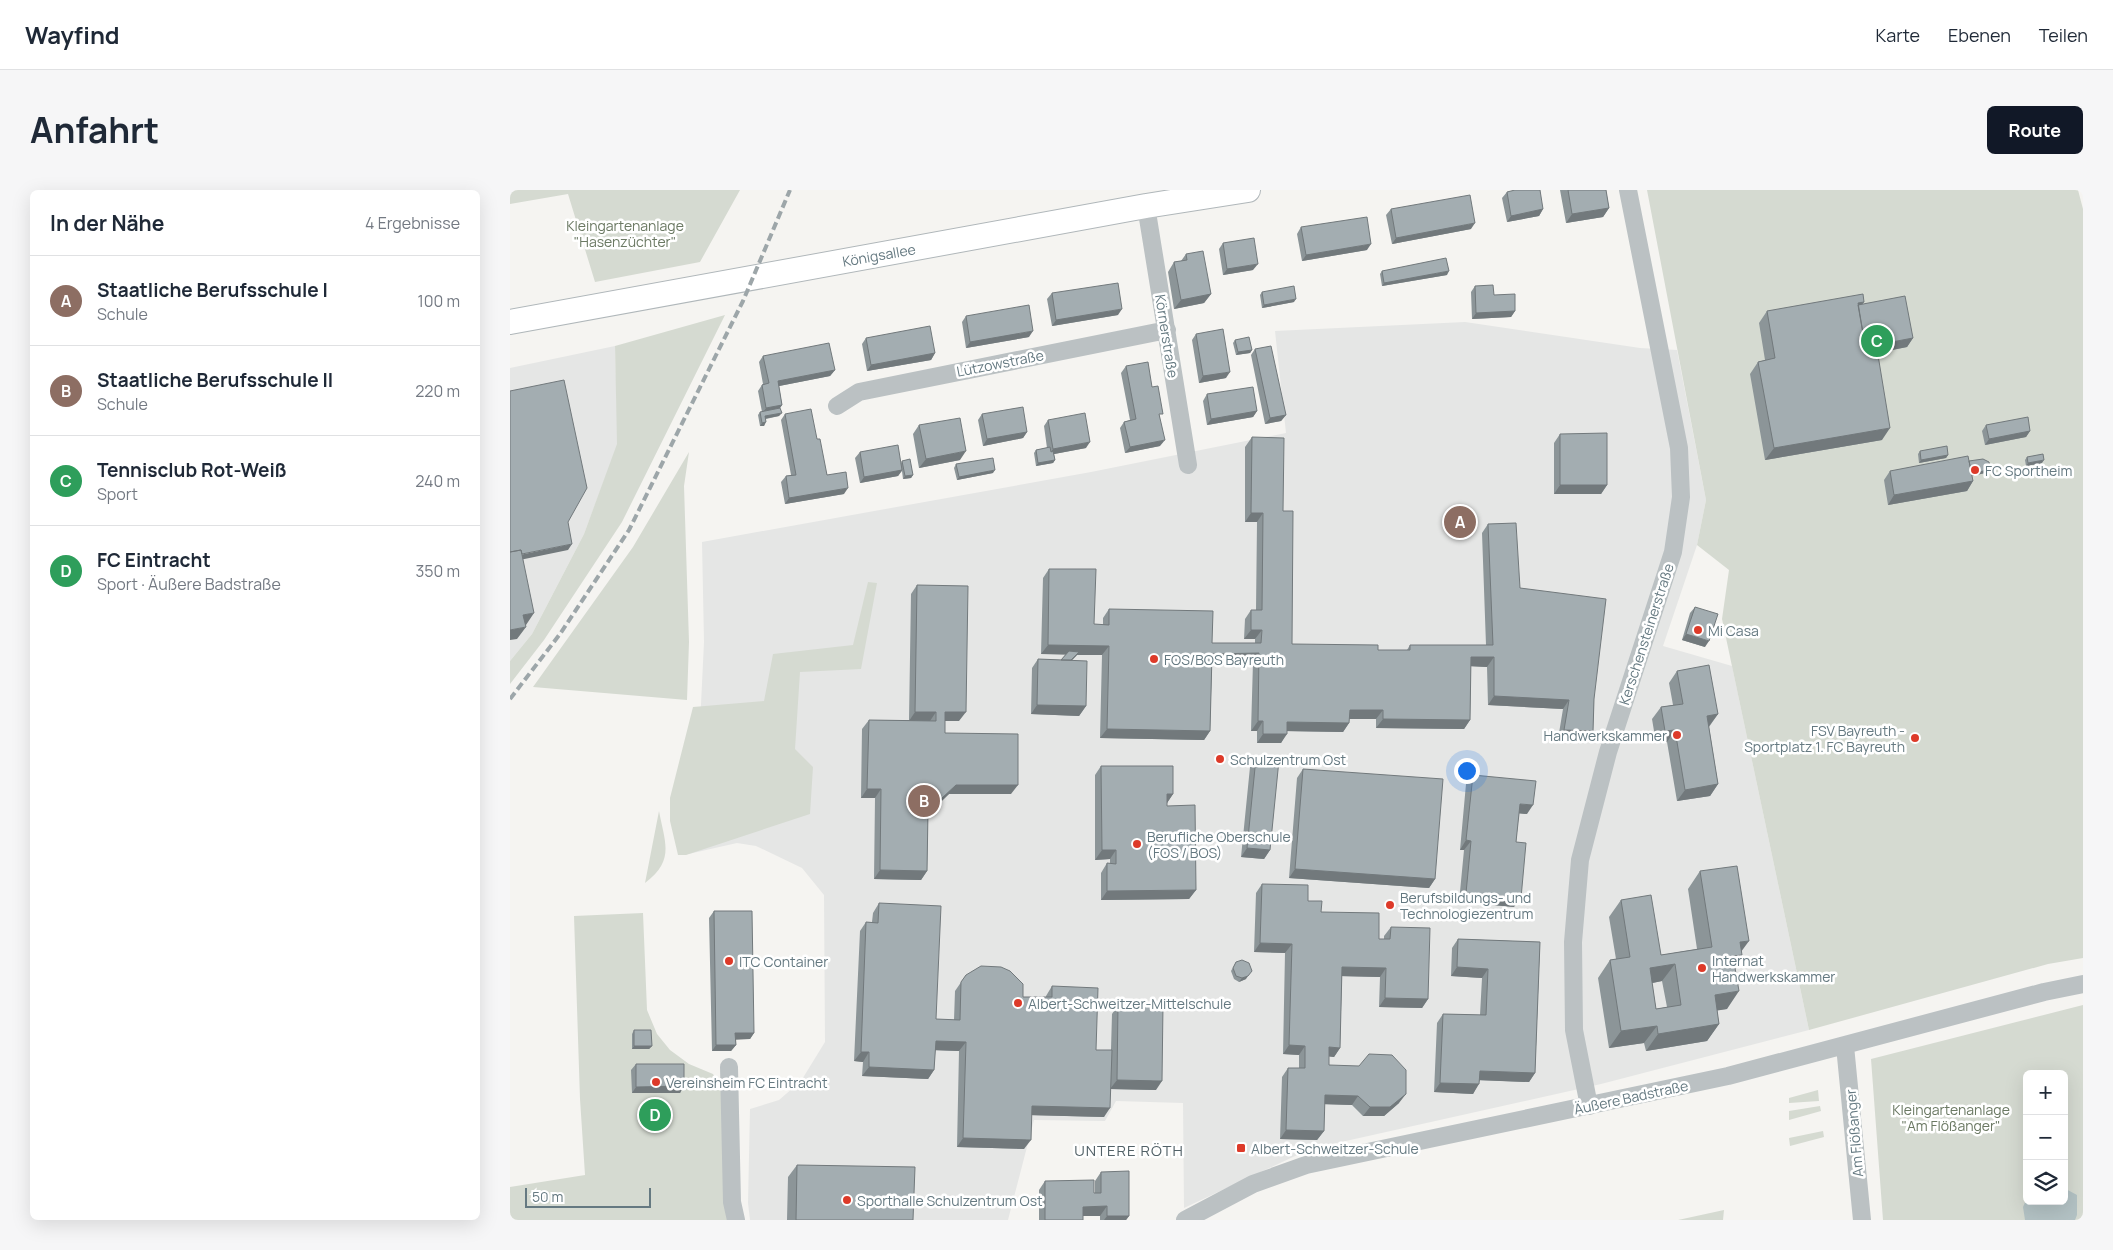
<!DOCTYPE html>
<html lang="de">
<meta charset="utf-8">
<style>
body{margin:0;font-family:Manrope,sans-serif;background:#f6f6f7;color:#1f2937}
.controls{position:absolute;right:15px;bottom:15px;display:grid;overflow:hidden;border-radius:8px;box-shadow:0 5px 20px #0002}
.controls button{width:45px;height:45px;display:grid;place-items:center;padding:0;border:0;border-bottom:1px solid #e0e1e3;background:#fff;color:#1f2937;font:25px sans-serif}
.scale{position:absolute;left:15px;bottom:12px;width:126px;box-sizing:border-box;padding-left:5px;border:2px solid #657981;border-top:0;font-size:14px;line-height:18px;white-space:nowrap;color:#657981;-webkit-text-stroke:4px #fff;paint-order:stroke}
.you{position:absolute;left:956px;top:580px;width:18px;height:18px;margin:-12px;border:4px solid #fff;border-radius:50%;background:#1a73e8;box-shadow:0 0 0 8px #1a73e833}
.badge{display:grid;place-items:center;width:32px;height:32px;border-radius:50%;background:#111827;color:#fff;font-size:16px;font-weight:700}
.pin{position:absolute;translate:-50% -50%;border:2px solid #fff;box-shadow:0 1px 5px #0006}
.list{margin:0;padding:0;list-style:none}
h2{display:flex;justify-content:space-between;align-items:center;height:65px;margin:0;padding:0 20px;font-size:21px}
h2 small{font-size:16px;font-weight:400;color:#747a83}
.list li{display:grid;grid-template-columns:32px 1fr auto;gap:15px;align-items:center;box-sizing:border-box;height:90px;padding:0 20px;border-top:1px solid #e0e1e3}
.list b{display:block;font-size:19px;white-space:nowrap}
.list p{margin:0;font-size:16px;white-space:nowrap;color:#747a83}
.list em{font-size:16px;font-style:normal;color:#747a83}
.icon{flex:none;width:28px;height:28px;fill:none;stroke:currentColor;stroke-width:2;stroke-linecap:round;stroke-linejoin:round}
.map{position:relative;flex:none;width:1573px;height:1030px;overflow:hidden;border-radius:8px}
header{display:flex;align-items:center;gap:30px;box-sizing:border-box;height:70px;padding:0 25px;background:#fff;border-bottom:1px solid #e0e1e3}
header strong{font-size:24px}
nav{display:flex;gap:28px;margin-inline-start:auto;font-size:18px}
.intro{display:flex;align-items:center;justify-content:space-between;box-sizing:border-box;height:120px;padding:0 30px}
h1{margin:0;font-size:35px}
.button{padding:12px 22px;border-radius:8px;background:#111827;color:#fff;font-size:18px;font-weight:700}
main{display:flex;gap:30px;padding:0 30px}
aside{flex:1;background:#fff;border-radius:8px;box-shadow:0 5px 20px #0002}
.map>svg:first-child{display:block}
.built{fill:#e5e6e5}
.green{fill:#d5dad1;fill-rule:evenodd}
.water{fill:#b3c2c4}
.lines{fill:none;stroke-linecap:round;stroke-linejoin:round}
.secondary-casing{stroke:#b0b7ba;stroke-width:26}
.minor{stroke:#bbc1c3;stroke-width:18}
.secondary{stroke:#fff;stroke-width:24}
.rail{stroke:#9da6a9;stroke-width:4;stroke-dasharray:8 4;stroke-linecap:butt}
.wall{fill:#8c9598;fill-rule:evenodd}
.shaded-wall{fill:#72797c}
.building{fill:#a3adb1;stroke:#72797c;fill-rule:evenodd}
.poi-dot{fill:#dd3a29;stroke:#fff;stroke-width:2}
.labels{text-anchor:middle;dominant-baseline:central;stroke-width:5;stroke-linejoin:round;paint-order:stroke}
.park-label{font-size:14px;fill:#6b7963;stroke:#fff}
.street-label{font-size:14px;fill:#657981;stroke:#fff}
.poi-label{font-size:14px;fill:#657981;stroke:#fff;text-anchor:start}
.neighbourhood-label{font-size:15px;letter-spacing:1px;fill:#526167;stroke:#fff}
</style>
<header>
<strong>Wayfind</strong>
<nav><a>Karte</a><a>Ebenen</a><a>Teilen</a></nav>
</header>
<div class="intro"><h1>Anfahrt</h1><a class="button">Route</a></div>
<main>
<aside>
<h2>In der Nähe<small>4 Ergebnisse</small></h2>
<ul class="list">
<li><span class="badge" style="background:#8d6e63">A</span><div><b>Staatliche Berufsschule I</b><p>Schule</p></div><em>100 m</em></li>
<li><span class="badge" style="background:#8d6e63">B</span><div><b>Staatliche Berufsschule II</b><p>Schule</p></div><em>220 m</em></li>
<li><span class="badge" style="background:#2e9e5b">C</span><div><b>Tennisclub Rot-Weiß</b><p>Sport</p></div><em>240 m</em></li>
<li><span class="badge" style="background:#2e9e5b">D</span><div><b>FC Eintracht</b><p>Sport · Äußere Badstraße</p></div><em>350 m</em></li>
</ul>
</aside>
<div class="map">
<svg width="1573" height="1030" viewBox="0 0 1573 1030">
<rect width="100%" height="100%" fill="#f5f4f1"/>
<path class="built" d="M955,132L1130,158L1167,160L1196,310L1187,355L1153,456L1222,476L1299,840L1091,894L800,959L674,1018L673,913L606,911L595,931L524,930L498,1030H240L238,1013L240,919L269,910L291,891L315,852L314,705L292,678L246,656L227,653L174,665L169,649L190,535L194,452L192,352L581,282L776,243L765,141Z
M105,156L108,254L74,344L22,444L0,471V178Z"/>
<path class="green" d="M0,0H230L190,72L85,92L58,4L0,14Z
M1137,0H1568L1573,19V768L1538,774L1299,840L1212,429L1219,380L1187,355L1196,310Z
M215,125L112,332L34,450L0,494V471L22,444L74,344L107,254L105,156Z
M179,262L174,296L179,452L177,510L23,497L0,524L23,497L123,357Z
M358,392L367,393L351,479L290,482L285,559L303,577L300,624L176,665H168L160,631V608L183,517L254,511L263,464L343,455Z
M149,621C155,653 165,670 135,693Z
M133,723L137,820L147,844L160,860L179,874L203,884L217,910L226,1030H0V997L75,985L70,909L64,726Z
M1573,815V1030H1373L1361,869ZM1517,884H1554V1011H1517Z
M1308,900L1309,911L1279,913V908Z
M1310,916L1311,921L1279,930V921Z
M1313,941L1314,947L1280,956L1279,948Z
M1214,1020L1213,1030H1168Z"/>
<path class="water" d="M1554,998L1567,1005V1025L1565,1030H1515L1513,1017L1517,1008V1011H1554Z"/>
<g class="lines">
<defs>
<path id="secondary" d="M0,132L636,16L738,0"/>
</defs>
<use href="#secondary" class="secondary-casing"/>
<path class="minor" d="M636,16L678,275
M327,216L349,202L657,140
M1335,856L1352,1030
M219,877L222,1012L226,1030
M1079,916L1064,840L1063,752L1070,670L1098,562L1163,362L1171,307L1169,258L1118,0
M675,1030L743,994L796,975L1218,886L1534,802L1573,794"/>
<use href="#secondary" class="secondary"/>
<path class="rail" d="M0,509L50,444L119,340L233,111L280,0"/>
</g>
<path class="wall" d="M1050,0H1096L1099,18L1093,27L1056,33Z
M997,2L1033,19L1029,26L997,32L992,8Z
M881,19L961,39L882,54L876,25Z
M791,37L857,60L792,71L787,44Z
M713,53L743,80L713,85L709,59Z
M676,64L701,104L694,113L664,119L658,82L664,72L671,71Z
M872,81L937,85L872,96L870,84Z
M965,96L984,105L1005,121L1001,127L962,129L961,102Z
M752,102L784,112L752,118L750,105Z
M542,103L608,125L542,136L537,109Z
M1354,112L1352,114L1403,148L1397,157L1367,163L1372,250L1255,270L1240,184L1248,172L1255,170L1249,133L1257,121Z
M456,126L519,147L456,158L452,132Z
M686,144L716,188L689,193L682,150Z
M356,148L425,163L421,170L357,181L352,154Z
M725,150L742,160L740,163L726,165L723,153Z
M745,159L776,225L771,231L755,234L741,165Z
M253,166L325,180L320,186L269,196L272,215L270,218L269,226L256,229L254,236H250L248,225L250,222H252L248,201L252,195L253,194L249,172Z
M616,176L642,197L650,228V256L615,263L610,238L614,232L620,230L611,183Z
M697,204L747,221L743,227L697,235L693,211Z
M275,224L307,249L317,285L334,304L275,314L271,292L276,286L281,285L271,230Z
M472,224L517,242L513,248L473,256L468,230Z
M538,230L576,258L544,264L545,270L543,273L526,276L524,263L526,260L537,258L534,236Z
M409,235L450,270L409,278L403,244Z
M1476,235L1520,241L1516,247L1475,255L1472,241Z
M1050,244L1097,295L1091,304H1044V253Z
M742,247L773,321L782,454L868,460H897L900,455H976L972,343L978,334L1010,398L1084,509L1083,541L1077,550L1048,549L1053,519L978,515L977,477L961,476L960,530L954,539L866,538V529H839V533L833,542L777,541L771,553H747V541H741L743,472L702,473L700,541L694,550L590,548L592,465H567L562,470L576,516L569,526L521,524L522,478L528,469L551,470L556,464H531L533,388L539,379L584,434L593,435V428L599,419L702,453H745V449H734L735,429L741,420H746L747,332H735V257Z
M1410,261L1438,265L1436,268L1409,273L1408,264Z
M350,262L391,273L392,271L403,285L401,288L393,289L392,281L388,286L350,293L345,268Z
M1517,267L1532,273L1516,276L1515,270Z
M1459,271L1480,276L1475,283L1462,286L1463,291L1457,301L1378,315L1374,290L1380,281Z
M446,274L483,283L447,290L444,278Z
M407,395L449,531H435V543L501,604H439L418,624L417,681L411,690L364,689L365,608H351L352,539L359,530H399L401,404Z
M1185,417L1195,457L1172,450L1180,423Z
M1167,481L1208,524L1199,537L1208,594L1200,606L1167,611L1157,552L1146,553L1142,529L1151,517L1163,515L1159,493Z
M746,568L760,660L754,669L731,667L740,577Z
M591,576L663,604L657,613V616L686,700L679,709L591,710V683L597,673L600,674V669L585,670V585Z
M793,579L925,689L919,698L779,688L787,588Z
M963,585L1017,624L1009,623L1006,652L1004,717L949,712L954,660H950L956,594Z
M1190,681L1232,761L1225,776L1217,819L1207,820L1209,834L1197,851L1136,861L1134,853L1099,858L1088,788L1100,770L1106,769L1099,727L1111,710L1151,765L1187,759L1178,699ZM1152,791L1157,817L1146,819L1142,793Z
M752,694L798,711L811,722L869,749H874V746L881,737L918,809L912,818L869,817L870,787L832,786L830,858L824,867L819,866V875L889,913L874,926H853L842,915L814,914V941L807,950L770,949L772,887L778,878H789V865L773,864L775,763L744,762L746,703Z
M369,713L426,829L444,830L445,801L456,785L513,807H536V806L542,796L586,860H601L602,824L608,815L646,900L601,899L594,927L521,925L514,959L447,957L449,861L425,860L424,880L418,889L352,886L353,872L344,871L350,741L356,732H362L363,723Z
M204,721L244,843L240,849H226V855L221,861H202L199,728Z
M948,749L1030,752L1025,883L1019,892L970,890L963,904L924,902L927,833L933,824L970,825L972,788L941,786L942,758Z
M726,772L736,789L729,792L724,789L721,781Z
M124,840L142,856L139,859H122V844Z
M126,874L174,896L170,903H122L121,880Z
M287,975L403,1030H277L278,987Z
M591,982L619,1026L616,1030H590V1026H573V1030H529V1000L535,991L585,1003V991Z"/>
<path class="shaded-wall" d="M1099,18L1093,27L1056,33L1062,24Z
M1033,19L1029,26L997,32L1001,26Z
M965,33L961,39L882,54L886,48Z
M861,54L857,60L792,71L796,65Z
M748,74L743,80L713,85L717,79Z
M939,81L937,85L872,96L874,93Z
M701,104L694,113L664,119L671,110Z
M786,109L784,112L752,118L754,115Z
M1354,112L1347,122L1348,113Z
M612,119L608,125L542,136L546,130Z
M1005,121L1001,127L962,129L966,123Z
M523,141L519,147L456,158L460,152Z
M1403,148L1397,157L1347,167L1353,158Z
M742,160L740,163L726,165L728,162Z
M425,163L421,170L357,181L361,175Z
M325,180L320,186L264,197L268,191Z
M720,182L716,188L689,193L693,186Z
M272,215L268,221L252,224L256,218Z
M747,221L743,227L697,235L701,229Z
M272,223L269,226L253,229L255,226Z
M776,225L771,231L755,234L760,228Z
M256,232L254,236H250L252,233Z
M1380,238L1372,250L1255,270L1264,258Z
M1520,241L1516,247L1475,255L1479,249Z
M517,242L513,248L473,256L477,249Z
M655,250L650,256L615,263L620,257Z
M580,252L576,258L539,265L543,259Z
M456,261L450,270L409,278L416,269Z
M1438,265L1436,268L1409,273L1411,270Z
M545,270L543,273L526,276L528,273Z
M1534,270L1532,273L1516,276L1518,273Z
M392,280L388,286L350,293L354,287Z
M485,280L483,283L447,290L449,287Z
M1477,280L1475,283L1454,288L1457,285Z
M403,285L401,288L393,289L395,286Z
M1463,291L1457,301L1378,315L1384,305Z
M1050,295H1097L1091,304H1044Z
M338,298L334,304L275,314L279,308Z
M741,323H753L747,332H735Z
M62,354L58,360L0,372V367Z
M24,423L16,435L5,437L13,425Z
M16,437L7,449L0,450V440Z
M741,440H752L745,449H734Z
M1176,444L1199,451L1195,457L1172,450Z
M538,455L599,456L592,465H567L554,479L566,465L531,464Z
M749,463L743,472L695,473L702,464Z
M961,467H984L977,477L955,476Z
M984,506L1059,510L1053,519L978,515Z
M527,515L576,516L569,526L521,524Z
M840,520H873L866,529H833Z
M405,522H426L420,531H399Z
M435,522H456L449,531H429Z
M1208,524L1199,536L1188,538L1197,526Z
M873,529L960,530L954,539L866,538Z
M748,531H753L747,541H741Z
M777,532L839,533L833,542L771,541Z
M597,539L700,541L694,550L590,548Z
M1054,540L1083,541L1077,550L1048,549Z
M1165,540L1157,552L1146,553L1155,541Z
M753,544H777L771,553H747Z
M1208,594L1200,606L1167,611L1175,600Z
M446,595H508L501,604H439L412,630L418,621Z
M357,599H371L365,608H351Z
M657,604H663L657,613Z
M1010,614L1023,615L1017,624L1004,623Z
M956,650L961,651L954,660H950Z
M737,658L760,660L754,669L731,667Z
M592,660H606L600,669L585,670Z
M785,679L925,689L919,698L779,688Z
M370,680L417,681L411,690L364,689Z
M686,700L679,709L591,710L597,701Z
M956,703L1011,708L1004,717L949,712Z
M1239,751L1228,766L1232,765L1220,782L1211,784L1230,752Z
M750,753L782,754L775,763L744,762Z
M1165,774L1152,791L1128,796L1140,778Z
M832,777L876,778L870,787L826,786Z
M947,777L978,779L972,788L941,786Z
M738,786L736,789L729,792L732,788Z
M1229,801L1217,819L1192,823L1205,805Z
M875,808L918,809L912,818L869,817Z
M1209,834L1197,851L1136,861L1148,844Z
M1147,836L1134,853L1099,858L1111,841Z
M225,843H244L240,849L221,850Z
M426,851L456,852L449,861L419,860Z
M206,855H226L221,861H202Z
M779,855L795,856L789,865L773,864Z
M124,856H142L139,859H122Z
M819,857L830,858L824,867L813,866Z
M351,862H359L353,872L344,871Z
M359,877L424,880L418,889L352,886Z
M970,881L1025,883L1019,892L964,890Z
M607,890L652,891L646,900L600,899Z
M930,893L969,894L963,904L924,902Z
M174,896L170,903H122L126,897Z
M896,904L889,913L874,926H853L860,917Z
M815,905L848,906L842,915L808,914Z
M522,916L600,918L594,927L515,925Z
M776,940L814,941L807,950L770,949Z
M453,948L521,950L514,959L447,957Z
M597,1016L590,1026H566L573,1017Z
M597,1026H619L616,1030H594Z"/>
<path class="building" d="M1005,0H1030L1033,19L1001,26L997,2Z
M1058,0H1096L1099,18L1062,24Z
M960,5L965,33L886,48L881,19Z
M857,27L861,54L796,65L791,37Z
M744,48L748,74L717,79L713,53Z
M693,61L701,104L671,110L664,72L677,70L676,64Z
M936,68L939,81L874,93L872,81Z
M608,93L612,119L546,130L542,103Z
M983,95L984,105L1005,104V121L966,123L965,96Z
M784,96L786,109L754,115L752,102Z
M1353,104L1354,112L1348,113L1355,155L1366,153L1380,238L1264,258L1248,172L1265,168L1257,121Z
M1395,106L1403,148L1366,155V153L1355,155L1348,115Z
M519,115L523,141L460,152L456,126Z
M420,136L425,163L361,175L356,148Z
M713,139L720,182L693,186L686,144Z
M739,147L742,160L728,162L725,150Z
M319,153L325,180L268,191L272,215L256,218L252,195L259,193L253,166Z
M761,156L776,225L760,228L745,159Z
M638,172L642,197L648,196L653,224H649L655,250L620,257L614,232L626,229L616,176Z
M54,190L77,298L58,332L62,354L12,364L11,360L0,362V201Z
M743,197L747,221L701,229L697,204Z
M513,217L517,242L477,249L472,224Z
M270,218L272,223L255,226L256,232L252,233L250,222Z
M301,219L307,249H310L317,285L336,282L338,298L279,308L276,286L286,285L275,224Z
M575,223L580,252L543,259L538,230Z
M1518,227L1520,241L1479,249L1476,235Z
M450,228L456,261L416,269L409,235Z
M1097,243V295H1050V244Z
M742,247L774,248L773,321H783L782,454L868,455V460H900V455H983L978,334L1006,333L1010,398L1096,409L1084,509L1083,541L1054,540L1059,510L984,506V467H961L960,530L873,529V520H840L839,533L777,532V544H753V531H748L749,463L702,464L700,541L597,539L599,456L538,455L539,379H586L584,434L599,435V419L703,421L702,453H751L752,440H741V420H752L753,323H741Z
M388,255L392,280L354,287L350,262Z
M1437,256L1438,265L1411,270L1410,261Z
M540,257L541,262L543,261L545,270L528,273L526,260Z
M1533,264L1534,270L1518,273L1517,267Z
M1458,266L1463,291L1384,305L1380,281Z
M483,268L485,280L449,287L446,274Z
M400,269L403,285L395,286L392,271Z
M1473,269L1479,272L1480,276L1477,280L1462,284L1459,271Z
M11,360L24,423L13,425L16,437L0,440V362Z
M407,395L458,396L456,522H435V543L508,544V595H446L418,621L417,681L370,680L371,599H357L359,530L426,531V522H405Z
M1185,417L1208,424L1199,451L1176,444Z
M559,461L569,462L561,470H551Z
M528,469L577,471L576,516L527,515Z
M1199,475L1208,524L1197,526L1208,594L1175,600L1165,540L1155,541L1151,517L1173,514L1167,481Z
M746,568L769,570L760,660L737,658Z
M591,576H663V604H657V616L685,615L686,700L597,701V673L606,674V660H592Z
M793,579L933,589L925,689L785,679Z
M963,585L1026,591L1023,615L1010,614L1006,652L1016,653L1011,708L956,703L961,651L956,650Z
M1227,676L1239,751L1230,752L1232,765L1223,766L1229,801L1205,805L1209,834L1148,844L1147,836L1111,841L1100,770L1120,767L1111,710L1141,705L1151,765L1202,757L1190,681ZM1165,774L1171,815L1146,819L1140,778Z
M752,694L798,695V711H812L811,722L869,723V749H880L881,737L920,738L918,809L875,808L876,778L832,777L830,858L819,857V875L849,876L859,864L882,865L896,880V904L880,917H860L848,906L815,905L814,941L776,940L778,878H795V856L779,855L782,754L750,753Z
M369,713L431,716L426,829L450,830L451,792L456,785L471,776L491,777L500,781L513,794V807H542V796L588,798L586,860H602L600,918L522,916L521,950L453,948L456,852L426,851L424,880L359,877V862H351L356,732L368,733Z
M204,721H242L244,843H225L226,855H206Z
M948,749L1030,752L1025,883L970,881L969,894L930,893L933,824L976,825L978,779L947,777Z
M732,770L739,773L742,781L738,786L732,788L726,786L723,778L726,772Z
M608,815H653L652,891L607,890Z
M124,840H141L142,856H124Z
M126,874H174V896L126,897Z
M287,975L405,977L403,1030H286Z
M619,981V1026H597V1016L573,1017V1030H535V991L584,990V1003H591V982Z"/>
<g class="poi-dot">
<circle cx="1465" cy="280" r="5"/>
<circle cx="1188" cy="440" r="5"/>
<circle cx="644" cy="469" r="5"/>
<circle cx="1167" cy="545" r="5"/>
<circle cx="1405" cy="548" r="5"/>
<circle cx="710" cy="569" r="5"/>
<circle cx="627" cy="654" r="5"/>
<circle cx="880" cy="715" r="5"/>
<circle cx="219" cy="771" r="5"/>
<circle cx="1192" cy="778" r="5"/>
<circle cx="508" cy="813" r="5"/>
<circle cx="146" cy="892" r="5"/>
<rect x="726" y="953" width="10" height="10" rx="2.5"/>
<circle cx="337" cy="1010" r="5"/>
</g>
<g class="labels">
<g class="park-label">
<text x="115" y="35">Kleingartenanlage<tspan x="115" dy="16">"Hasenzüchter"</tspan></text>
<text x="1441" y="919">Kleingartenanlage<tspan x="1441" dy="16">"Am Flößanger"</tspan></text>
</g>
<g class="street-label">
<text transform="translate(369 65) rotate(-10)">Königsallee</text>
<text transform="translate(657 146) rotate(81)">Körnerstraße</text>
<text transform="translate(490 173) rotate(-11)">Lützowstraße</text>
<text transform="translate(1136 444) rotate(-72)">Kerschensteinerstraße</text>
<text transform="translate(1121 907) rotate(-12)">Äußere Badstraße</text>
<text transform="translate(1344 943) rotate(-95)">Am Flößanger</text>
</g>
<g class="poi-label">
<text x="1475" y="280">FC Sportheim</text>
<text x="1198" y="440">Mi Casa</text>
<text x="654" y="469">FOS/BOS Bayreuth</text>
<text x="1395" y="540" text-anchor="end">FSV Bayreuth -<tspan x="1395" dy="16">Sportplatz 1. FC Bayreuth</tspan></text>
<text x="1157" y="545" text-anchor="end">Handwerkskammer</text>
<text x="720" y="569">Schulzentrum Ost</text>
<text x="637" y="646">Berufliche Oberschule<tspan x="637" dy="16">(FOS / BOS)</tspan></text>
<text x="890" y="707">Berufsbildungs- und<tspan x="890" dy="16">Technologiezentrum</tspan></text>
<text x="1202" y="770">Internat<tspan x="1202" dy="16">Handwerkskammer</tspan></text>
<text x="229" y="771">ITC Container</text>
<text x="518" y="813">Albert-Schweitzer-Mittelschule</text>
<text x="156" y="892">Vereinsheim FC Eintracht</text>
<text x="741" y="958">Albert-Schweitzer-Schule</text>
<text x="347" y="1010">Sporthalle Schulzentrum Ost</text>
</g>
<g class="neighbourhood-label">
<text x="619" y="960">UNTERE RÖTH</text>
</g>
</g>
</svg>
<div class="controls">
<button>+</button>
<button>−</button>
<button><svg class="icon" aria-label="layers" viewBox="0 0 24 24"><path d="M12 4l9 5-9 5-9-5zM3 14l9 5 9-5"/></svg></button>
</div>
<div class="scale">50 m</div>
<div class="you"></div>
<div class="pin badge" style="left:950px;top:332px;background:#8d6e63">A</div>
<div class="pin badge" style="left:414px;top:611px;background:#8d6e63">B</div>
<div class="pin badge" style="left:1367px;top:151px;background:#2e9e5b">C</div>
<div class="pin badge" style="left:145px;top:925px;background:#2e9e5b">D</div>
</div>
</main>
